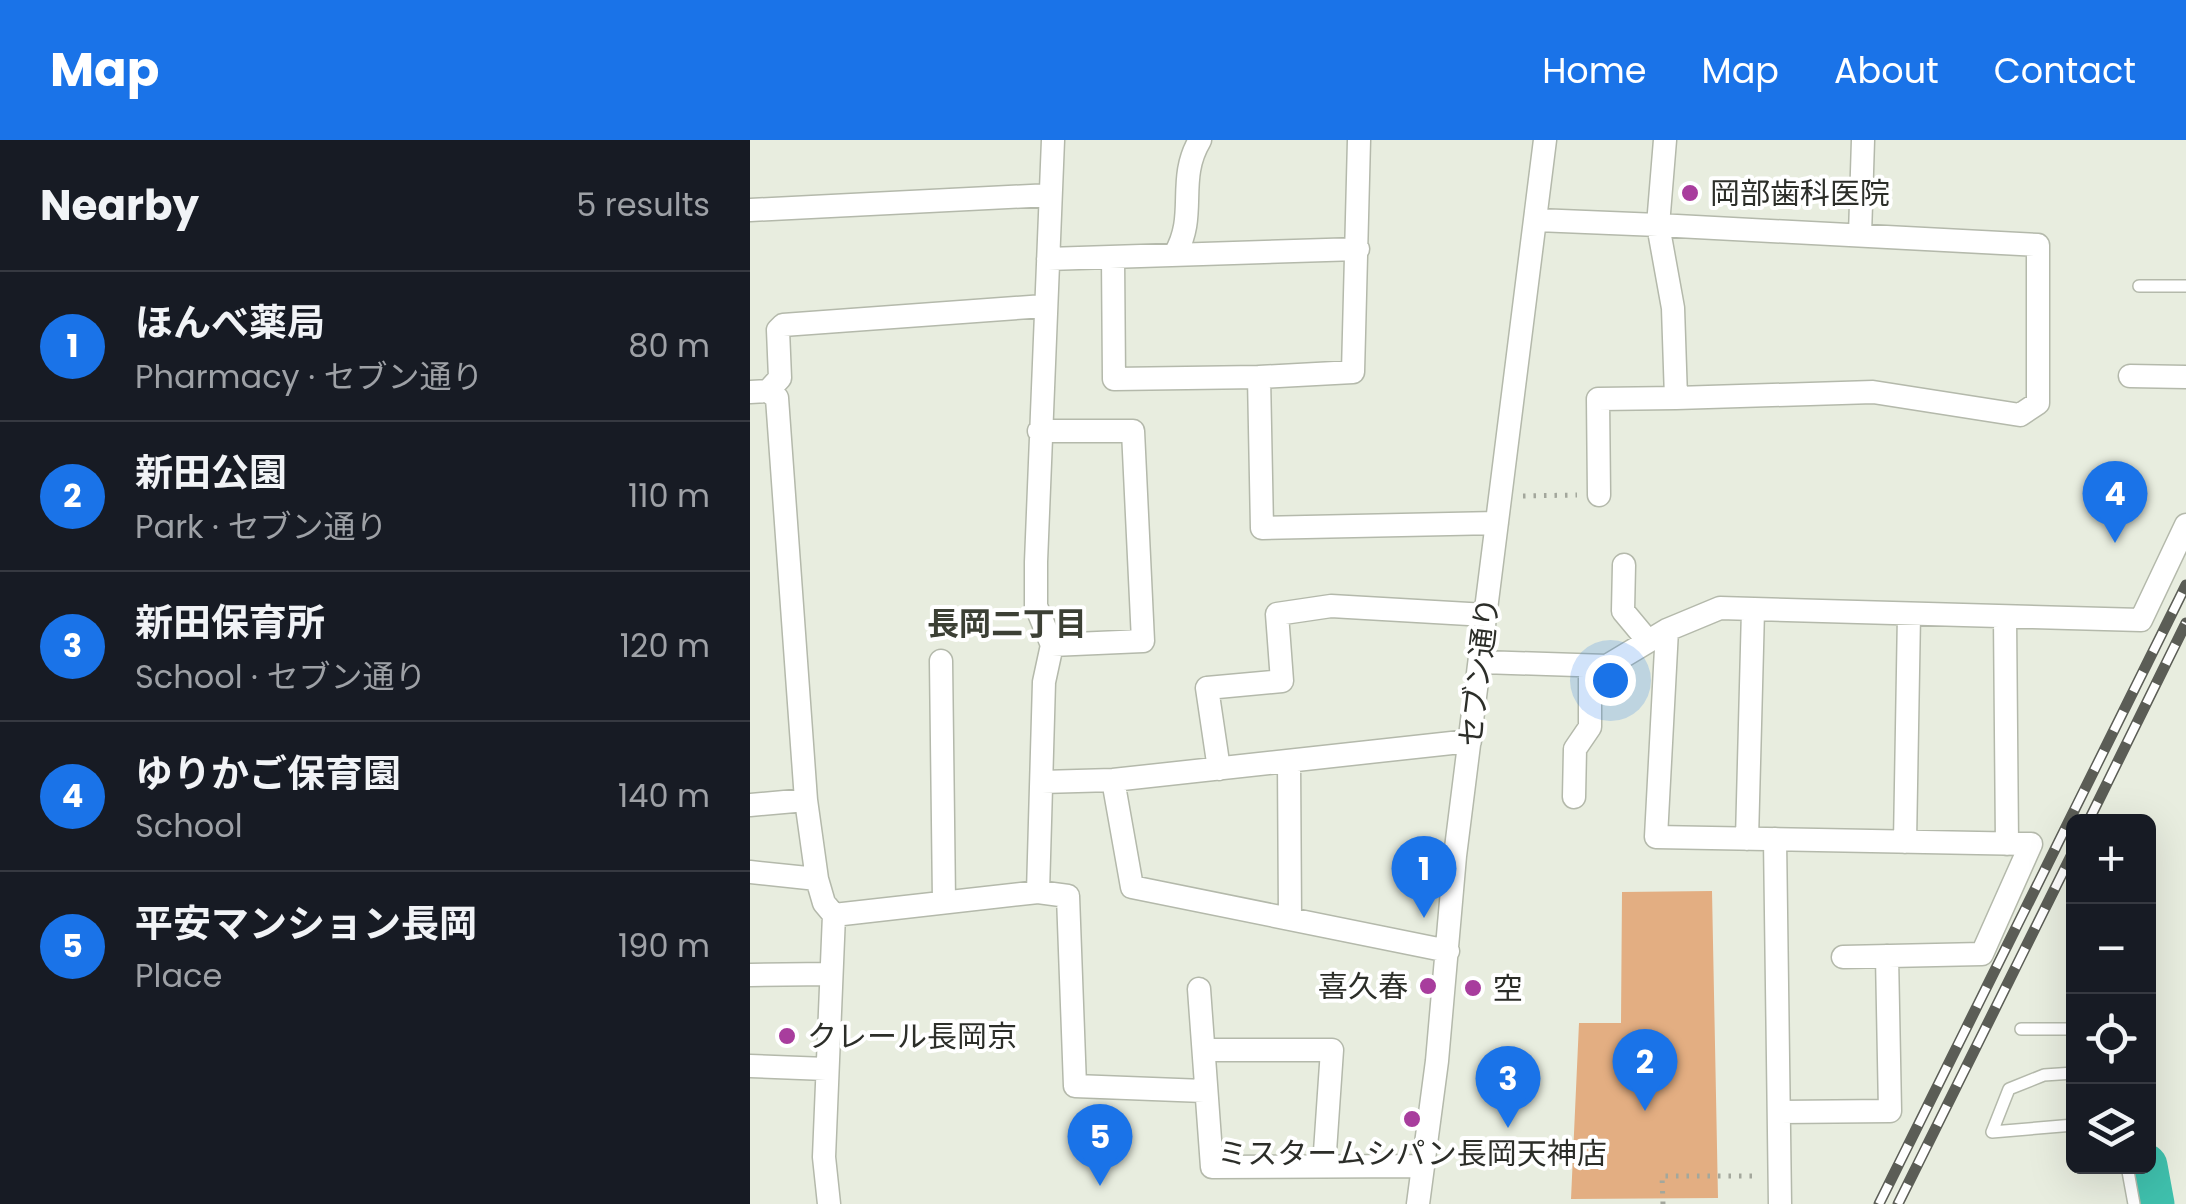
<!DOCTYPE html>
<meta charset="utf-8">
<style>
body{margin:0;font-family:Poppins,"Noto Sans JP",sans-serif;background:#20242c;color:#f1f3f6}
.controls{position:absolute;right:30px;bottom:30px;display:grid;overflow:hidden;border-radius:15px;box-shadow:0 10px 40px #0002}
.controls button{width:90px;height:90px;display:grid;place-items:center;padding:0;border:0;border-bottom:2px solid #363941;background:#171b24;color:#f1f3f6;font:50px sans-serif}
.you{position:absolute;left:860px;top:540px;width:35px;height:35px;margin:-25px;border:8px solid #fff;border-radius:50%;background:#1a73e8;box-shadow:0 0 0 15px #1a73e833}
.badge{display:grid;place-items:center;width:65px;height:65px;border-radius:50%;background:#1a73e8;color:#fff;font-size:32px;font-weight:700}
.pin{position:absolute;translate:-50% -82px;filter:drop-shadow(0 2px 5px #0008)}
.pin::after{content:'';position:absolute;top:52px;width:35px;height:30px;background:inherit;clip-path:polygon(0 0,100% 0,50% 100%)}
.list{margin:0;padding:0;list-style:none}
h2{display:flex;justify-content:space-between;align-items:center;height:130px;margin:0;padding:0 40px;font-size:42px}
h2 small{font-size:32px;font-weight:400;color:#9ea1a6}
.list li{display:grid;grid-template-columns:65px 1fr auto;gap:30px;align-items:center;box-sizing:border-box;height:150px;padding:0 40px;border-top:2px solid #363941}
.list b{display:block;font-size:38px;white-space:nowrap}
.list p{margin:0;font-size:32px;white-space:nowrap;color:#9ea1a6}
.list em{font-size:32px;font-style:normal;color:#9ea1a6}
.icon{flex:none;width:55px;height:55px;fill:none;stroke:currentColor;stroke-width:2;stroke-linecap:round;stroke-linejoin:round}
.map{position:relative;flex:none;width:1436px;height:1064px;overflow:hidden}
header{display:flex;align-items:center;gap:60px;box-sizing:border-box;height:140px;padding:0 50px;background:#1a73e8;color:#fff}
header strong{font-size:48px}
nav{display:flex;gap:55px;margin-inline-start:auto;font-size:35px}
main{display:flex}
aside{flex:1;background:#171b24}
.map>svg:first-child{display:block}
.green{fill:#e3ae82}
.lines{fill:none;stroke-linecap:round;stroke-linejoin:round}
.river{stroke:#3fc0ad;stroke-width:45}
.service-casing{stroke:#b4b9ab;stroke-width:14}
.minor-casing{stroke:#b4b9ab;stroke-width:25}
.path{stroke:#a3a79c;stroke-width:5;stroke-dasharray:2.5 8;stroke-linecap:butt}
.service{stroke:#fff;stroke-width:11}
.minor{stroke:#fff;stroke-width:22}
.rail-casing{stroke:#5b5d56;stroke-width:11}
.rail{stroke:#fff;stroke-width:8;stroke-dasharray:22;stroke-linecap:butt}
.poi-dot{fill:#a83d9d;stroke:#fff;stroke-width:4}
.labels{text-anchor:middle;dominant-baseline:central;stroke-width:8;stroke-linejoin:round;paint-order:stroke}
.poi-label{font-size:30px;fill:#2c2e29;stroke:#fff;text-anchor:start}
.street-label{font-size:30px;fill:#2c2e29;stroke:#fff}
.neighbourhood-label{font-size:32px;font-weight:bold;fill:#3c4035;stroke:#fff}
</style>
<header>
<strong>Map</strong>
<nav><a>Home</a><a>Map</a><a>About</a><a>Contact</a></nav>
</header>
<main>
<aside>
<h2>Nearby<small>5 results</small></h2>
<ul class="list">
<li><span class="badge">1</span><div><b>ほんべ薬局</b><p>Pharmacy · セブン通り</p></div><em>80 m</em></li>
<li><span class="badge">2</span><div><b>新田公園</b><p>Park · セブン通り</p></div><em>110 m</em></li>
<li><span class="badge">3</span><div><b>新田保育所</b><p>School · セブン通り</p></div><em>120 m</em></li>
<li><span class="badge">4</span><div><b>ゆりかご保育園</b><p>School</p></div><em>140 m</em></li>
<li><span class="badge">5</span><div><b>平安マンション長岡</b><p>Place</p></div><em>190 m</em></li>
</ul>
</aside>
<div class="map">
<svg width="1436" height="1064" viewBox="0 0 1436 1064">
<rect width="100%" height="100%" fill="#e8eddf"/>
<path class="green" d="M962,751L968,1058L821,1059L829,883H871L872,752Z"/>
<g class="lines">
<path class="river" d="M1395,1026L1402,1064"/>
<defs>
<path id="service" d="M1389,146H1436
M1271,889H1324
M1324,933L1294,935L1259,949L1242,992L1324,985
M1377,1026L1384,1064"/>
<path id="minor" d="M303,0L286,422V466L302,505L294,542L288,752L318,756L325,946L454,951
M609,0L603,232L509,237L512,388L747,383
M0,70L300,55
M787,80L908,85L915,0
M908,85L1288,105V263L1270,275L1123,252L926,258L923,168Z
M1110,95L1113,0
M425,114C448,75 426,40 450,0
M363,118L364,239L509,237
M298,119L608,109
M1380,236L1436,237
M18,251L30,238L28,190L33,185L294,166
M0,252L18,251L27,258L56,660L67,739L74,763L84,775L74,1017L79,1064
M289,291H383L393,501L302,505
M849,355L848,259L926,258
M874,425L873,471L898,501
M1255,477L1257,704
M917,490L906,697L1281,704L1232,814L1093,817
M191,521L194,761
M732,522L857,526L917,490L970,468L1391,480L1436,385
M539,622L540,778
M469,629L457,548L532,541L527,474L581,466L736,475
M363,640L382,747L698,811
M292,642L363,640L720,601
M824,657L825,609L840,587V527
M0,665L56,660
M997,699L1003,470
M1025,699L1030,1064
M1155,702L1159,474
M0,732L67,739
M84,775L288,752
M0,835L80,834
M449,849L462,1027L672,1026
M455,910H582L574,1026
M0,926L76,929
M1030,972L1140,971L1137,816
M668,1064L687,921L705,716L795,0"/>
</defs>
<use href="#service" class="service-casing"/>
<use href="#minor" class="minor-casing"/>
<path class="path" d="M773,356L827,355
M913,1064L912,1036H1006"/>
<use href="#service" class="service"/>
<use href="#minor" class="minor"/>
<defs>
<path id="rail" d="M1338,682L1436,483
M1129,1064L1436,445
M1148,1064L1324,710"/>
</defs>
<use href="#rail" class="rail-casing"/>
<use href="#rail" class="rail"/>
</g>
<g class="poi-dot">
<circle cx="940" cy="53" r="10"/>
<circle cx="678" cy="846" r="10"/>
<circle cx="723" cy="848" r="10"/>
<circle cx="37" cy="896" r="10"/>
<circle cx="662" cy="979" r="10"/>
</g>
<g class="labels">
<g class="poi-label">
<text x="960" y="53">岡部歯科医院</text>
<text x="658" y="846" text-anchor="end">喜久春</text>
<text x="743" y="848">空</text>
<text x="57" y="896">クレール長岡京</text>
<text x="662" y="1013" text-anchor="middle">ミスタームシパン長岡天神店</text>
</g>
<g class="street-label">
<text transform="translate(729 532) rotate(-83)">セブン通り</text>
</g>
<g class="neighbourhood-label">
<text x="257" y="483">長岡二丁目</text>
</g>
</g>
</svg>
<div class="controls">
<button>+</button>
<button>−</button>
<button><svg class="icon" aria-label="locate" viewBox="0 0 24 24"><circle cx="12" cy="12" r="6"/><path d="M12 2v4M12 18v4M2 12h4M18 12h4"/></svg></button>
<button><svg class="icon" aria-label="layers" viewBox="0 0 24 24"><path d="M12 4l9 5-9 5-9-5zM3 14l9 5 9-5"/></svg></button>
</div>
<div class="you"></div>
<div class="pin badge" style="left:674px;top:778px">1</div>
<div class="pin badge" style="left:895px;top:971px">2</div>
<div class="pin badge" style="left:758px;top:988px">3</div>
<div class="pin badge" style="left:1365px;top:403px">4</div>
<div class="pin badge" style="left:350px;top:1046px">5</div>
</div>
</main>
